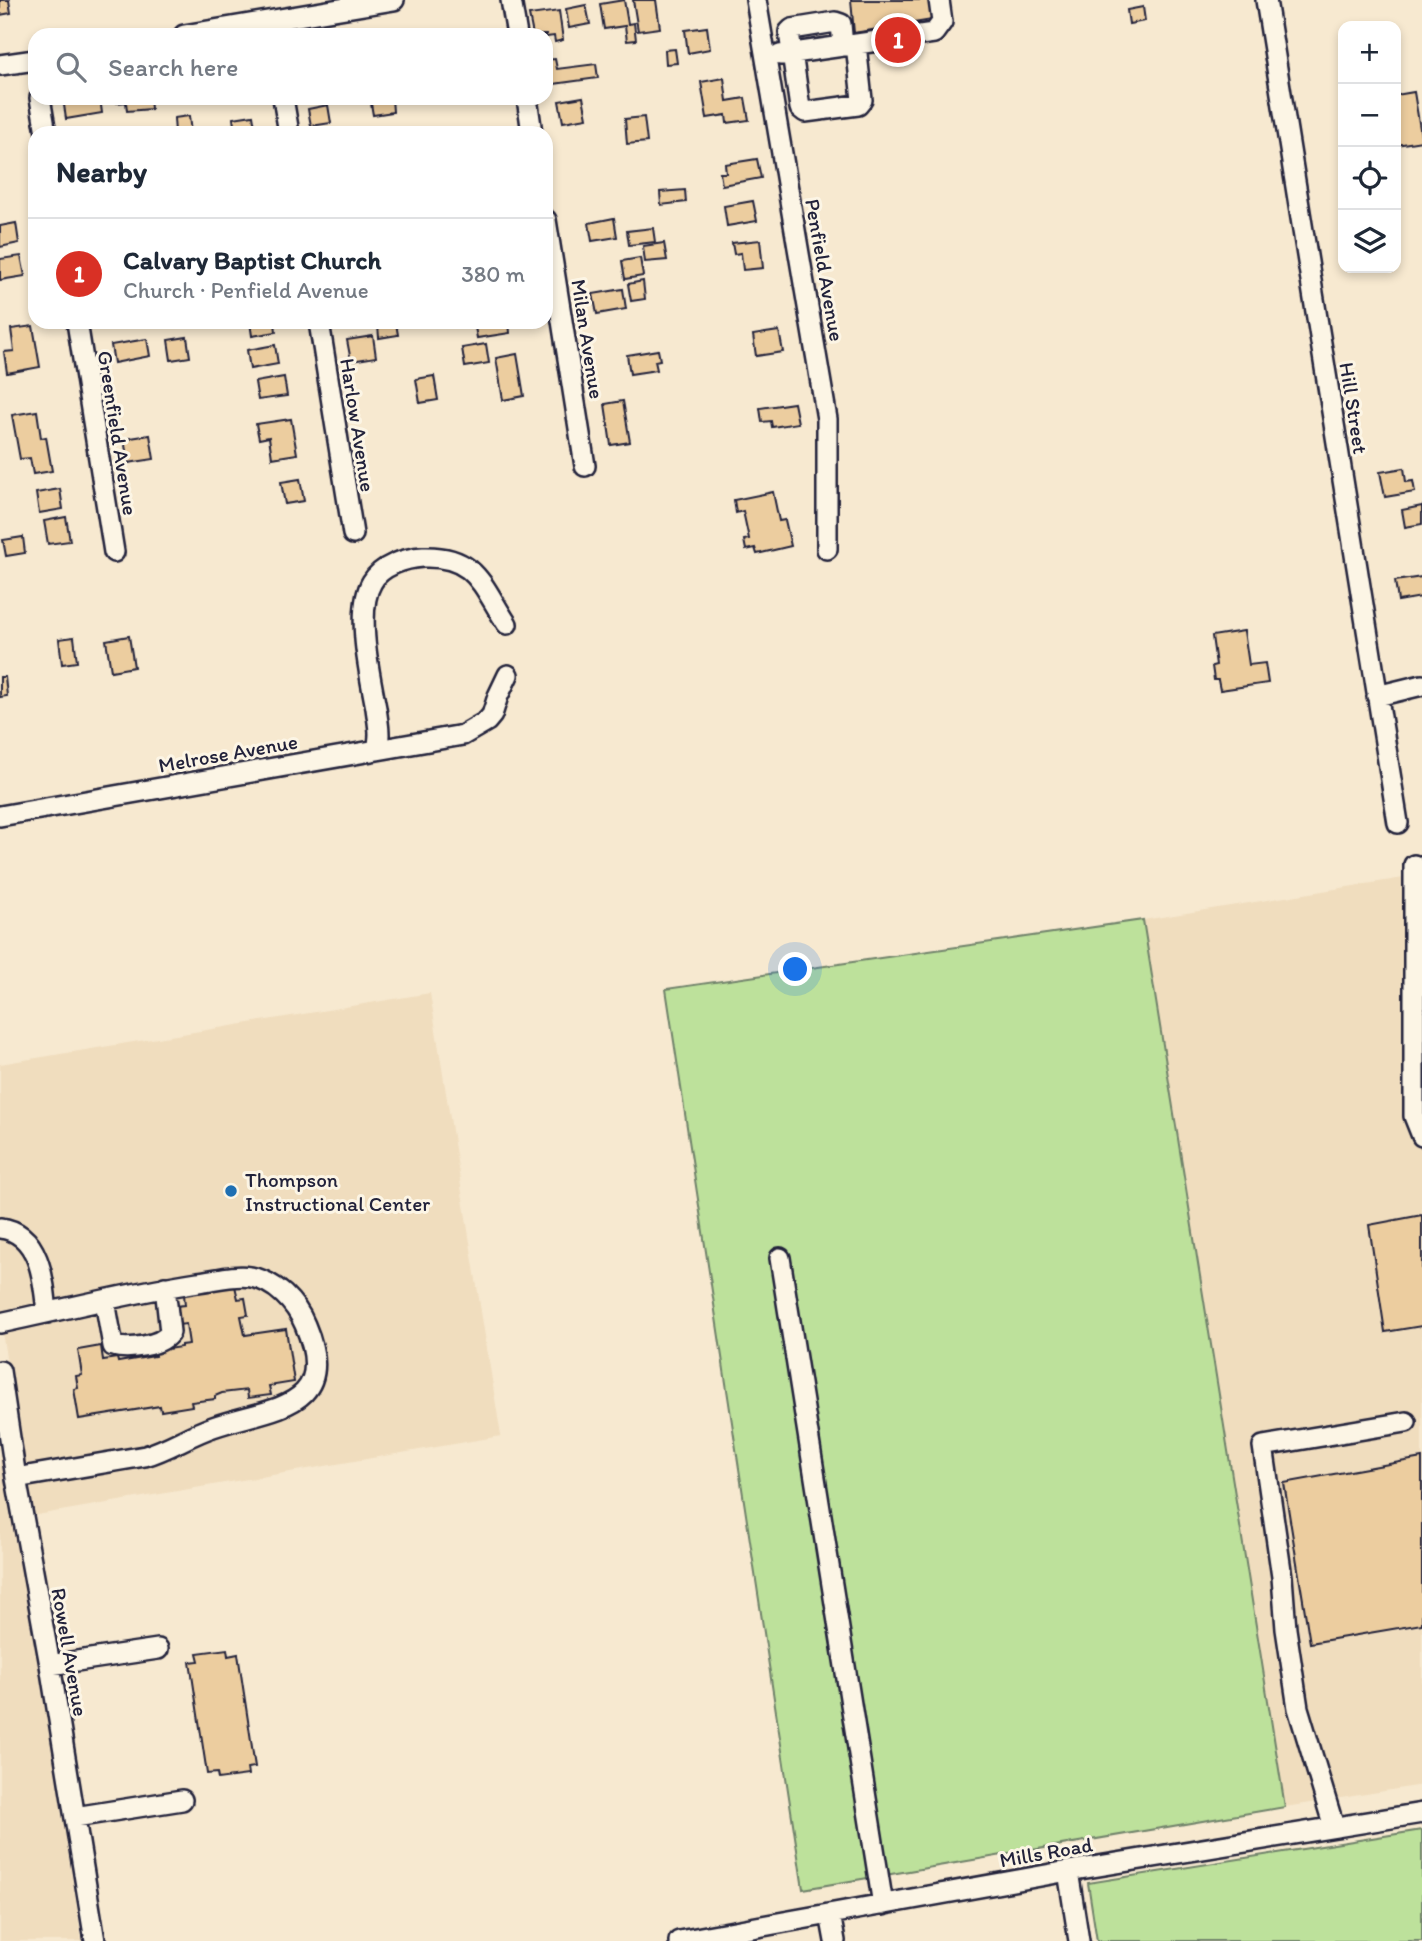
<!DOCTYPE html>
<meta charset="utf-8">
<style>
body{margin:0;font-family:Itim,sans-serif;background:#f6f6f7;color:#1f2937}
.controls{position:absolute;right:21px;top:21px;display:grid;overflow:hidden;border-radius:14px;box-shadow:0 4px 10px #0003}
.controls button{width:63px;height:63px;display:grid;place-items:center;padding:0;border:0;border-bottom:2px solid #e0e1e3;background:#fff;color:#1f2937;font:35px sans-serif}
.you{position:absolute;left:796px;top:970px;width:24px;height:24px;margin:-18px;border:5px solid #fff;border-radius:50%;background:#1a73e8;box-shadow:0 0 0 10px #1a73e833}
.badge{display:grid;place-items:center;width:46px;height:46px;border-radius:50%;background:#d93025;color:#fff;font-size:23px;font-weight:700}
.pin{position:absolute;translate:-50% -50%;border:4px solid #fff;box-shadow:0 2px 7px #0006}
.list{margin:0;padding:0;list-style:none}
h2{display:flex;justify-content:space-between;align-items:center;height:91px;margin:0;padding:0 28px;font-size:30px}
h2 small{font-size:23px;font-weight:400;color:#747a83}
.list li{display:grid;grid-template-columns:46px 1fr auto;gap:21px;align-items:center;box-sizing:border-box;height:112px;padding:0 28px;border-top:2px solid #e0e1e3}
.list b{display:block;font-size:26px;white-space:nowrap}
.list p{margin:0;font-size:23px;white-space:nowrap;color:#747a83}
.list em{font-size:23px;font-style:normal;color:#747a83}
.icon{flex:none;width:38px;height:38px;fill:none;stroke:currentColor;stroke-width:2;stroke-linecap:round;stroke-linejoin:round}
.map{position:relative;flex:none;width:1422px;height:1941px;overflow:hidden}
.search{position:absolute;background:#fff;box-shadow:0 4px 10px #0003;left:28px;top:28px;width:525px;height:77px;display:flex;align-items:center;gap:18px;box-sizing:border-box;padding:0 24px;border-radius:21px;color:#747a83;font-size:26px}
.panel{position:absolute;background:#fff;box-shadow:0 4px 10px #0003;left:28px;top:126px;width:525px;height:203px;border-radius:21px}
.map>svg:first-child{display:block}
.built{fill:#f0ddbe}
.green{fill:#bde19b;stroke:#70826b;stroke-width:2}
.building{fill:#eccd9f;stroke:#22223b;stroke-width:2}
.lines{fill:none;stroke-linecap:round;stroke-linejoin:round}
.minor-casing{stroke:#22223b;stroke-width:24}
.minor{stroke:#fcf5e5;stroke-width:19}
.poi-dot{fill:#1f6fb2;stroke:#fcf5e5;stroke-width:2.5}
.labels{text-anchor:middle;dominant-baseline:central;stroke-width:6;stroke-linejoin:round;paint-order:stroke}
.street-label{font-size:21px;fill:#22223b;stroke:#fcf5e5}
.poi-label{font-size:21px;fill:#22223b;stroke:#fcf5e5;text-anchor:start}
</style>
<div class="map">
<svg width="1422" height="1941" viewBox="0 0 1422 1941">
<rect width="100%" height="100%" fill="#f7e9d0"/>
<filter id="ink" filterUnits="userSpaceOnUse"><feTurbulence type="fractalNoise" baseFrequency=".0143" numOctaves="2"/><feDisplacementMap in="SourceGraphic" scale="14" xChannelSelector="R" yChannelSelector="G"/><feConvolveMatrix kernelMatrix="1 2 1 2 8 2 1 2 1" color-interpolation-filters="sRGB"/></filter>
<g filter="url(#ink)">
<path class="built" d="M1422,875V1785L1285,1807L1143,920Z
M430,993L501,1436L31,1516L0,1319V1064Z
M0,1403L82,1941H0Z"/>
<path class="green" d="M1143,920L1285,1807L803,1889L666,989Z
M1422,1830V1941H1097L1088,1883Z"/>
<path class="building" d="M0,0H9L11,13L0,15Z
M624,0L628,24L634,23L636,40L627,41L625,26L604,29L600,4Z
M633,0H656L660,28L638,31Z
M851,0H935L938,19L854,33Z
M586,5L590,24L569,28L566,9Z
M1143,7L1145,21L1129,24L1127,10Z
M559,11L563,40L555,42L554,36L546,37V35H533L529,15Z
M707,27L710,49L688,53L685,30Z
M675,49L677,63L666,64L665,50Z
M555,59L557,69L596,64L598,78L546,85V60Z
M724,78L727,101L745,98L749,120L727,123L726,115L707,118L701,82Z
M1414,92L1422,141L1396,145V95Z
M583,97L587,118L563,122L559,101Z
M63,98H100L102,113L66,119Z
M116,98H150L151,109L127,111L126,102L117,103Z
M370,98H392L393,112L373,115Z
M328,105L331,123L311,126L308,109Z
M253,115L256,133H235L233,118Z
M189,116L191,133H175L174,118Z
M644,117L647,142L627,144L625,119Z
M757,159L761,178L722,185L720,173H726L725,164Z
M685,190L686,202L661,205L660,192Z
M753,201L757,221L727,226L724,206Z
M614,218L617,237L592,241L589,223Z
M16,223L19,243L0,247V226Z
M653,228L655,242L629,245L627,231Z
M760,240L763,268L743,270L741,253L734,254L732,243Z
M664,243L667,260L645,262L643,246Z
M21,256L25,276L0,280V259Z
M640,258L643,276L625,279L622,261Z
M643,281L645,299L631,301L628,284Z
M623,289L626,309L597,314L593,294Z
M250,322H275L276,332L252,336Z
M474,322H509L510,333L477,338Z
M396,323L398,335L379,338L378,325Z
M33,326L40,367L7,373L4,352L14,351L11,329Z
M779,331L783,352L756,356L753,335Z
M373,336L376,357L351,361L347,340Z
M187,337L190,357L171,360L168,340Z
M147,339L150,356L114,363L111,345Z
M486,344L489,363L465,367L462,348Z
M275,345L278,364L250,369L247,350Z
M658,350L660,360L655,361L657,370L630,374L627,355Z
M517,354L524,396L503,400L496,358Z
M434,376L438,400L420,403L416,379Z
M284,377L287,396L258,400L255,382Z
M623,401L630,442L611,445L605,404Z
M794,403L798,423L772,427L771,421L762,422L760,408Z
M37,411L41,438L46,437L52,471L33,474L30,458L20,459L12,415Z
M291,419L297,454L272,458L269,437L259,439L256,424Z
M150,435L154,459L128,463L124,439Z
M1404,468L1406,482L1413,481L1415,492L1385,497L1380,472Z
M300,479L304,501L285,504L281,482Z
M60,489L63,509L39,513L36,493Z
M773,492L779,521L785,520L791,546L757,554L755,548L746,550L744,540L749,539L743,511L736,513L734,500Z
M1422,506V524L1405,527L1402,510Z
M66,517L70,541L48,544L44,521Z
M23,537L25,553L6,556L3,540Z
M1422,577V597L1398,601L1395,581Z
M1244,631L1249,665L1265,663L1268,683L1220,690L1218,680H1214L1212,666L1216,665L1212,636Z
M129,636L134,667L111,671L106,640Z
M74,637L77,662L62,664L59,639Z
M0,677H5L7,696L0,697Z
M1422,1215V1326L1385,1332L1369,1225Z
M235,1286L238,1299L245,1298L248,1315L241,1316L245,1335L286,1329L294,1382L269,1386L271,1395L248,1398L247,1390L222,1393L215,1396V1399L191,1402L192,1406L161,1411L160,1406L79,1419L74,1389L78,1388L76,1376L82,1375L78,1350L101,1346L103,1360L117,1358L118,1362L155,1356L154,1351L181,1347V1345L189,1344L186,1324L178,1325L176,1306L185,1305L184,1294Z
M1422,1458V1624L1310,1643L1284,1483Z
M227,1649L228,1656L238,1654L255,1767L247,1768L248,1775L218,1779L217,1773L207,1774L190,1662L199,1661L197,1653Z"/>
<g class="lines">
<defs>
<path id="minor" d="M511,0L517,35
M756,0L827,419V549
M1266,0L1398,823
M184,35L394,0
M843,46L841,24L835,22L792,29L789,32L800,108L805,112L858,105L862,100L856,44
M780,55L934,33L942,22L939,0
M0,65L35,60
M40,98L46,133
M283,98L289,133
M527,98L532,133
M546,220L585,466
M77,322L114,552
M319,322L353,534
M1377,696L1422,685
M377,750C378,745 379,740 379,734C379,726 377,716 376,708C370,676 355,610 372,582C381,566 405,558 423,557C476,555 482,586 507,624
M0,816L463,735L487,721L492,715L498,696L508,675
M1414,865V1116L1422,1136
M0,1228C40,1232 44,1281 47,1313
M780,1258L883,1905
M105,1301L113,1346C128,1350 163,1346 170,1332L165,1287
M0,1323C66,1309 132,1292 198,1282C215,1280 234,1274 251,1277C275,1281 296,1303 305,1325C341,1410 270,1407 213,1427C189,1435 169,1449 145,1456L16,1478
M0,1371L16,1478L50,1665L95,1941
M50,1665L158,1649
M75,1817L182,1800
M1334,1827L1298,1708L1286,1629L1282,1577L1263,1446L1406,1422
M1068,1871L1079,1941
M830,1914L835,1941
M679,1941L1068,1871L1422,1813"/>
</defs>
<use href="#minor" class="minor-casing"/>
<use href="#minor" class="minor"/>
</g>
</g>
<circle class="poi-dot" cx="231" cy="1191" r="7"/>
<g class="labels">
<g class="street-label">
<text transform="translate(825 270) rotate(80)">Penfield Avenue</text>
<text transform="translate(588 339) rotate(81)">Milan Avenue</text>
<text transform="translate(1354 408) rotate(81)">Hill Street</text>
<text transform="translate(358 425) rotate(81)">Harlow Avenue</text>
<text transform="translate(118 433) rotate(81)">Greenfield Avenue</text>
<text transform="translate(228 753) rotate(-10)">Melrose Avenue</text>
<text transform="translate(70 1652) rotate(80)">Rowell Avenue</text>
<text transform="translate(1046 1852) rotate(-10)">Mills Road</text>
</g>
<g class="poi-label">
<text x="245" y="1179">Thompson<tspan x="245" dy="24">Instructional Center</tspan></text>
</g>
</g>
</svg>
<div class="controls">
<button>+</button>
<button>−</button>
<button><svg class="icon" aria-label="locate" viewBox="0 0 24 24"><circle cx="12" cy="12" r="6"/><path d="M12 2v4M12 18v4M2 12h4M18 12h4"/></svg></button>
<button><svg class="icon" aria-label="layers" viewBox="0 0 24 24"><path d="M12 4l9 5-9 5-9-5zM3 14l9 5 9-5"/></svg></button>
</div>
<div class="you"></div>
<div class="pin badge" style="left:898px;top:40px">1</div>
<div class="search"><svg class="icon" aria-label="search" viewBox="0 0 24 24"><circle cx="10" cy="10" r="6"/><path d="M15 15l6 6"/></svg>Search here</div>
<section class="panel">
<h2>Nearby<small></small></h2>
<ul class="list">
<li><span class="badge">1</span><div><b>Calvary Baptist Church</b><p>Church · Penfield Avenue</p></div><em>380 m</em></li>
</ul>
</section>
</div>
